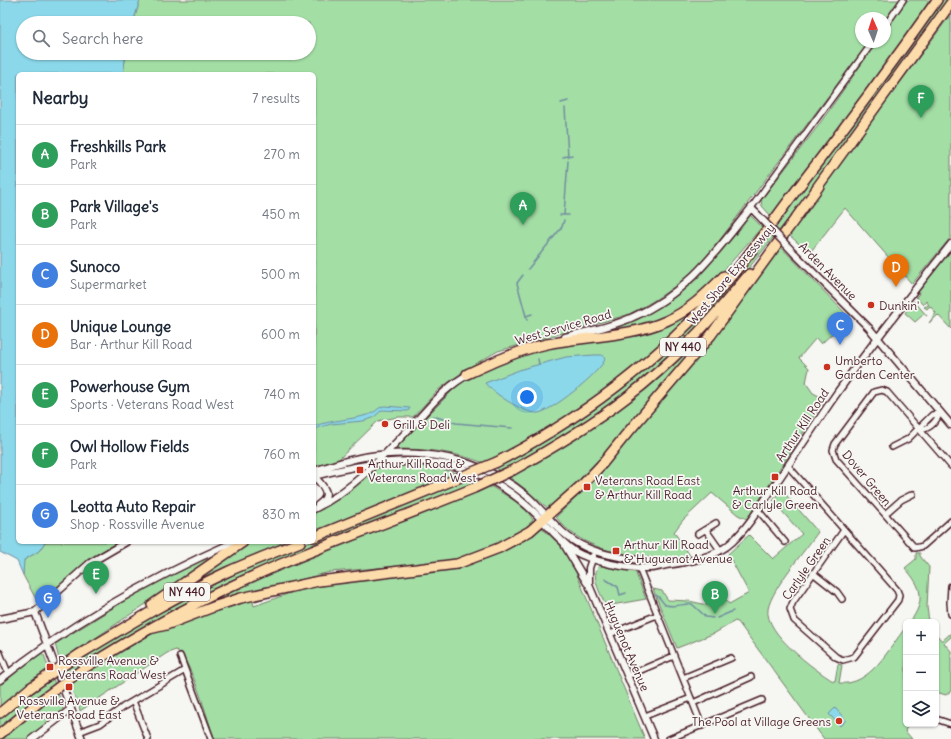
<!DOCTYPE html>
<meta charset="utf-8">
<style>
body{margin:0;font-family:Delius,sans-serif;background:#f6f6f7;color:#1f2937}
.controls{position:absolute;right:12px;bottom:12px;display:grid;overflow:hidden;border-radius:6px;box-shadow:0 1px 3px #0004}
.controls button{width:36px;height:36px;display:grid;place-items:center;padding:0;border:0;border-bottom:1px solid #e0e1e3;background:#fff;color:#1f2937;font:20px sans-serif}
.compass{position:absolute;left:855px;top:12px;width:36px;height:36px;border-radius:50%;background:#fff;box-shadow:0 1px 3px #0004;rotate:357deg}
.you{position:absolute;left:527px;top:397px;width:14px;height:14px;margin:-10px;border:3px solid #fff;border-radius:50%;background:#1a73e8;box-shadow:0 0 0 6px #1a73e833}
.badge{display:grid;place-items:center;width:26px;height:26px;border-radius:50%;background:#ea580c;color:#fff;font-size:13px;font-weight:700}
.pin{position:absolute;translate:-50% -33px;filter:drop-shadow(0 1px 2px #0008)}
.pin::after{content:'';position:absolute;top:21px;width:14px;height:12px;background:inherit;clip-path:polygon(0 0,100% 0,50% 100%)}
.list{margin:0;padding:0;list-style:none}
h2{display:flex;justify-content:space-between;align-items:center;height:52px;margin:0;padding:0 16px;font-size:17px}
h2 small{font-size:13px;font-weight:400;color:#747a83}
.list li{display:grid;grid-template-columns:26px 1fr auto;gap:12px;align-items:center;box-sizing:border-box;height:60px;padding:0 16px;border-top:1px solid #e0e1e3}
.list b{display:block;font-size:15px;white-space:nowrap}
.list p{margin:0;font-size:13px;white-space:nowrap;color:#747a83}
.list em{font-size:13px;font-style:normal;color:#747a83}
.icon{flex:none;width:22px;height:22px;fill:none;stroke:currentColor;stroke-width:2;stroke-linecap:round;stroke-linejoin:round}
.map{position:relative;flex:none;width:951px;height:739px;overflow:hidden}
.search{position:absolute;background:#fff;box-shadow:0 1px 3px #0004;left:16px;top:16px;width:300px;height:44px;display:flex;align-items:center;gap:10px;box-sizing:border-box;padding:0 14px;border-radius:22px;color:#747a83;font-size:15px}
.panel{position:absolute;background:#fff;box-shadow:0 1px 3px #0004;left:16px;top:72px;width:300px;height:472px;border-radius:6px}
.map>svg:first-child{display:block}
.green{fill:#a3dea5;stroke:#767e68}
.water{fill:#8bd8ea;stroke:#718e9e}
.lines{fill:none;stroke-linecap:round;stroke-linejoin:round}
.stream{stroke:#718e9e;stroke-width:1.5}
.minor-casing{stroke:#4a1f2b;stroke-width:8}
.tertiary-casing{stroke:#4a1f2b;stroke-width:9}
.motorway-casing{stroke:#4a1f2b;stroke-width:12}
.minor{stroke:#f6f6f2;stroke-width:5}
.tertiary{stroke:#f6f6f2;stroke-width:6}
.motorway{stroke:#fddcac;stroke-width:9}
.tertiary-bridge-casing{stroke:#4a1f2b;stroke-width:9;stroke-linecap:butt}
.motorway-bridge-casing{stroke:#4a1f2b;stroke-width:12;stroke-linecap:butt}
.tertiary-bridge{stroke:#f6f6f2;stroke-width:6}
.motorway-bridge{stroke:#fddcac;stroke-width:9}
.poi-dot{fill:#c8321e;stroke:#f6f6f2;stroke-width:1.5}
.labels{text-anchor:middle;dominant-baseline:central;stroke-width:3.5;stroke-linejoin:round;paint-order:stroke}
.shield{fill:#f6f6f2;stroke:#7e6067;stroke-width:1}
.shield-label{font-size:11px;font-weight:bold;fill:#4a1f2b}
.street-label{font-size:12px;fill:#4a1f2b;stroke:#f6f6f2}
.poi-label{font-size:12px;fill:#4a1f2b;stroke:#f6f6f2;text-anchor:start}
</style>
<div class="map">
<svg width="951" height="739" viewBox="0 0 951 739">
<rect width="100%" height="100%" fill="#f6f6f2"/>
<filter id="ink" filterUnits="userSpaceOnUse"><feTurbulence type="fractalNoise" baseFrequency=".025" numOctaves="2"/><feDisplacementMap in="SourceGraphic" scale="8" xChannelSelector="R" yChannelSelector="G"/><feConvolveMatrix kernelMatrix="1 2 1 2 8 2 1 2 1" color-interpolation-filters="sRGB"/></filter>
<g filter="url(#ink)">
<path class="green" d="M140,0H899L885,20V18H861V42H869L701,265C676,286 657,301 627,315L498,351L468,368L438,390L413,417H398L378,421L338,460L314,467V74H123L126,53H309V23H133Z
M907,0H930L876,78L771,216L762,206L761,200L818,126L877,42H885V31Z
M939,0H948L814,187L707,320L639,384L556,443L501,471L494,467C528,450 564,432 595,409C633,381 669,349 703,314Z
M951,14V237L912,284L845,208L812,250L807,251L788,234Z
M750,215L762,227L725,269L688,305L655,323L585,336L652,311L679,294L698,278Z
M780,246L847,315V320L821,344L816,338L799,358L809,368L806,383L813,393L825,399L747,519L738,515L712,493L683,520L674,532L691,557L661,560L660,559C622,555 580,549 556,517L589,485L588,483Z
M951,250V329L938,315L929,323L936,313L930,306L927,309L924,307L929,305L926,301L923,305L916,297L919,294L918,292Z
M914,301L927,316L924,314L915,322L905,313Z
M698,307L659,347L626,375L582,408L545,432L484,463C455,452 428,449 397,449L395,448L462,381L500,362L532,351L617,335Z
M709,328L711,330L598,463L550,510L524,488L509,477C530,465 552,454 573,441C623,409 668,372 709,328Z
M419,466L441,469L460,474L314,531V511L344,495L374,469L389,467Z
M471,478L479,481L284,560L66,676L64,670L109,640L193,592L280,553L308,542H314V540Z
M490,486C505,495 527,505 534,522L508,539L463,558L412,565L330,572L206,604L249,583Z
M781,489L818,532C805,551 772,588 768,609C764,633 815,670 833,681H835L838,664L842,665L839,683C870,687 889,648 906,627V724H908L905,731L912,739H824L738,622L735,621L715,633L677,648L653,589L662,591L668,600L689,601L707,605L723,596L729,604L749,593L728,554L749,535L773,559L802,534L773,501Z
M541,527L564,549L575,570L645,739H214C208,720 191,658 176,650L167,653L80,711C79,703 72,693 69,684C125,645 199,604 267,597L253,602L254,606L318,583L465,565L490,557L518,544Z
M45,542H118L91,558L43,602L37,601L23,575V563L24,560L39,551Z
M248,542H286L212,573L166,597Z
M233,545L60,662L55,644L158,580Z
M916,553H920V556L929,567L927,607L929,622H910C926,600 922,587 905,568L916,559Z
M600,565L635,571L646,599L606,606C601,594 589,576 600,565Z
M951,633V637L944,643L951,651V691L946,695L936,692V634L942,641Z
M41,653L44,655L49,669L0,707V685Z
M53,678L55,685L0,728V718Z
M58,692L64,712L28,739H0Z"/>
<path class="water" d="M0,0H140L133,23H23V53H126L123,74H18V542H45L39,551L24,560L23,575L17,561L0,552Z
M594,355H602L605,359C602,371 549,414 537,413C523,413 493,393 485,383L522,369L566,357Z
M384,406L410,408L408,411L382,410L373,418L363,421L331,424L314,429V426C332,420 350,420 367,415C374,414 377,408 384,406Z
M835,708L846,720L840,726L829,714Z"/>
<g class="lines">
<path class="stream" d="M561,103L568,101
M565,108L568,157
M563,157L572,155
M560,215H569
M564,215L568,161
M528,269L562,227L564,220
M523,275L517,283L527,320
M526,316L532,314
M538,359L539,364
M433,416L456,423L512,428
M605,579L618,587L620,595L626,593
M655,595C661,596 661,603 666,605C675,608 684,603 692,604L706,617L713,618
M717,618L733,611"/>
<defs>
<path id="minor" d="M885,26L903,0
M751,208L873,42
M920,430C930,429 936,422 940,413
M892,447L908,439L932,415L940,413
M788,466L897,590L899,595L898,600L854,657L843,660L836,657L794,620L790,609L793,602L844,530
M951,466L887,392L882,390L874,392L835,444L833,450L836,459L915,548L923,546L951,521
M758,510L785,542
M885,514L901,500L913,494
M706,530L720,550
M698,534L716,523
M639,568L702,726
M813,573L837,592L842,599
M951,586L950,603L951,614
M610,634L657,615
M0,653L8,673
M180,656L211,739
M627,676L674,656
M683,678L731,658
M133,701L148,739
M693,703L751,677
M645,716L691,698
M936,719L951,724
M79,732L100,724L123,707L185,670
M669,739L762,700"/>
<path id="tertiary" d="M795,254L869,328L951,425
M565,337C588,331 612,327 633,317C686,294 716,252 751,208L757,214
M314,471C330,466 347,460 364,457C422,447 481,458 527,496C544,511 562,537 583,546C607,558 636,558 662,565
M314,476C362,464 412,454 462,468C493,478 518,495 541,519C551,530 561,542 574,551C592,562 629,569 650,568C656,568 661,566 666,565C688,562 715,558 732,542C748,527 760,507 772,489C792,460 811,431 830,403C868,348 910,296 951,244
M314,476C322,485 334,495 318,505
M314,509C357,488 388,451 420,417C435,400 451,383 471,373
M565,546L587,583
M593,556L589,568V585L654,739
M35,612L82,739
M0,619L35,612L90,563L126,542
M0,680C70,623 152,578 234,542
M32,739L71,709"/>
<path id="motorway" d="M816,189L951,3
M467,374C493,362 519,350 547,344C583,337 633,336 666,321C689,311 706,294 724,276
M497,462C590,414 672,350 738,268C759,242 778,214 798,188C846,126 892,64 937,0
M513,470C553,448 591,425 626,398C673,363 712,319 749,274
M314,537L456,479
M152,605L243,542
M149,629L166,625L216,606L241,598L319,581L457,564L499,548L530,531L584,483L603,463L624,437L711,335L819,186
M80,654C128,625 176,596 227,572C251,561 276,552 300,542
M83,669C132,638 182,609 234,585C312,548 394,521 474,488
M0,713L30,688
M0,734L44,698"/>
</defs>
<use href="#minor" class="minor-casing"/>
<use href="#tertiary" class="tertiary-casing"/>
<use href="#motorway" class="motorway-casing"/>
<use href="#minor" class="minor"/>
<use href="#tertiary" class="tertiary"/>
<use href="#motorway" class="motorway"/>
<defs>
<path id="tertiary-bridge" d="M757,214L795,254"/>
<path id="motorway-bridge" d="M456,479L497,462
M474,488L513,470
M30,688L80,654
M44,698L83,669"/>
</defs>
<use href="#tertiary-bridge" class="tertiary-bridge-casing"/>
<use href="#motorway-bridge" class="motorway-bridge-casing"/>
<use href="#tertiary-bridge" class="tertiary-bridge"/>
<use href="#motorway-bridge" class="motorway-bridge"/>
</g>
</g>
<g class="poi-dot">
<circle cx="871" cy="305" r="4"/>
<circle cx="827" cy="367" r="4"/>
<circle cx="385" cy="424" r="4"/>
<rect x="356" y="466" width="8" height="8" rx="2"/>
<rect x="771" y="473" width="8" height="8" rx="2"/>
<rect x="583" y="483" width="8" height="8" rx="2"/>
<rect x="612" y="547" width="8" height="8" rx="2"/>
<rect x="46" y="663" width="8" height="8" rx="2"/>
<rect x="65" y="683" width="8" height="8" rx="2"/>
<circle cx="839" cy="721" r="4"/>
</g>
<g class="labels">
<g class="shield">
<rect x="660" y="338" width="46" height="18" rx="3"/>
<rect x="164" y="583" width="46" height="18" rx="3"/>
</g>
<g class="shield-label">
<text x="683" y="347">NY 440</text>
<text x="187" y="592">NY 440</text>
</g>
<g class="street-label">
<text transform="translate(828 271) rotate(45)">Arden Avenue</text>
<text transform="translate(731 274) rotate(-50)">West Shore Expressway</text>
<text transform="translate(563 327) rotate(-16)">West Service Road</text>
<text transform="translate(802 425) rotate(-56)">Arthur Kill Road</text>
<text transform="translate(867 478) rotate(50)">Dover Green</text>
<text transform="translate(806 568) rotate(-55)">Carlyle Green</text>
<text transform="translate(627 646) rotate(67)">Huguenot Avenue</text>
</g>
<g class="poi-label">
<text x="879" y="305">Dunkin'</text>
<text x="835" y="360">Umberto<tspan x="835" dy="14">Garden Center</tspan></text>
<text x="393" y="424">Grill &amp; Deli</text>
<text x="368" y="463">Arthur Kill Road &amp;<tspan x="368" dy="14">Veterans Road West</tspan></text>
<text x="595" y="480">Veterans Road East<tspan x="595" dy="14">&amp; Arthur Kill Road</tspan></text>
<text x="775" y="490" text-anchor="middle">Arthur Kill Road<tspan x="775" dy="14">&amp; Carlyle Green</tspan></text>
<text x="624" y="544">Arthur Kill Road<tspan x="624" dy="14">&amp; Huguenot Avenue</tspan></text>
<text x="58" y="660">Rossville Avenue &amp;<tspan x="58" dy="14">Veterans Road West</tspan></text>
<text x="69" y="700" text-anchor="middle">Rossville Avenue &amp;<tspan x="69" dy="14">Veterans Road East</tspan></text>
<text x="831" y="721" text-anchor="end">The Pool at Village Greens</text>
</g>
</g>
</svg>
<div class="controls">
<button>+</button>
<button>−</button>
<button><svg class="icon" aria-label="layers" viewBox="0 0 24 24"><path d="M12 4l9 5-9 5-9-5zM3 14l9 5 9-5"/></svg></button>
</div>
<svg class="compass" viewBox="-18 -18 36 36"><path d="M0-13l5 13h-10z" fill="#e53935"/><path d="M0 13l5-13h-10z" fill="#747a83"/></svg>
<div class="you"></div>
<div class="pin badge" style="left:523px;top:225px;background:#2e9e5b">A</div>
<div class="pin badge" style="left:715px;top:614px;background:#2e9e5b">B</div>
<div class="pin badge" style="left:840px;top:345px;background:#3f7fe0">C</div>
<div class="pin badge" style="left:896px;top:287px;background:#e8710a">D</div>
<div class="pin badge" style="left:96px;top:594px;background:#2e9e5b">E</div>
<div class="pin badge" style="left:921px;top:118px;background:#2e9e5b">F</div>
<div class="pin badge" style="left:48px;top:618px;background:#3f7fe0">G</div>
<div class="search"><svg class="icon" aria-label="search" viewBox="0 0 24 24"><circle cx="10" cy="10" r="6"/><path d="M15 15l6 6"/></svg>Search here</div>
<section class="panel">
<h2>Nearby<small>7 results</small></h2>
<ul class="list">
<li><span class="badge" style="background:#2e9e5b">A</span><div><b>Freshkills Park</b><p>Park</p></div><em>270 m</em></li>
<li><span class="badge" style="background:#2e9e5b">B</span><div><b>Park Village's</b><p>Park</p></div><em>450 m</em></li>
<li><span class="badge" style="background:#3f7fe0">C</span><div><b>Sunoco</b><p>Supermarket</p></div><em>500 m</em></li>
<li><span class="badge" style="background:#e8710a">D</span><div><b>Unique Lounge</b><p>Bar · Arthur Kill Road</p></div><em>600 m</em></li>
<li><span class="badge" style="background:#2e9e5b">E</span><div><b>Powerhouse Gym</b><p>Sports · Veterans Road West</p></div><em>740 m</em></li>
<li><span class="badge" style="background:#2e9e5b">F</span><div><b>Owl Hollow Fields</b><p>Park</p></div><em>760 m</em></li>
<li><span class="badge" style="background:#3f7fe0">G</span><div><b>Leotta Auto Repair</b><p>Shop · Rossville Avenue</p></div><em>830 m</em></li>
</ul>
</section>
</div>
